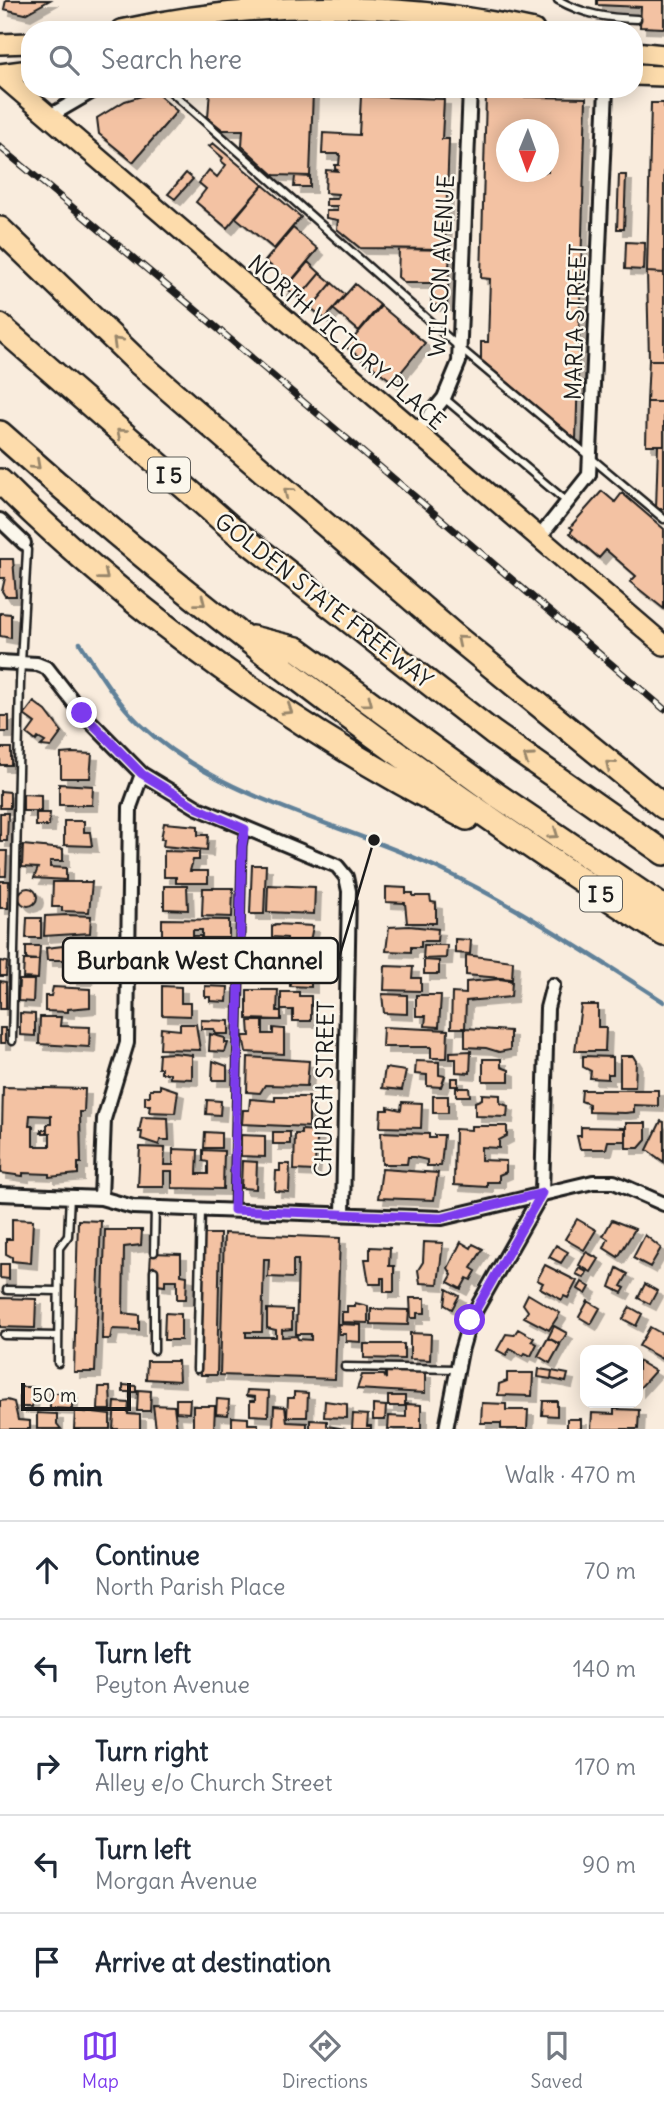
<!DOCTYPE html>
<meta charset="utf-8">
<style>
body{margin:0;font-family:Delius,sans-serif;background:#f2f2f3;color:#1f2937}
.controls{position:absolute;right:21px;bottom:21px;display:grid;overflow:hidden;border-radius:14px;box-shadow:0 4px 18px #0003}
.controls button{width:63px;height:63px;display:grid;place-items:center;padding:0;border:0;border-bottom:2px solid #e0e1e3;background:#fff;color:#1f2937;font:35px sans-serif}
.compass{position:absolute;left:496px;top:119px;width:63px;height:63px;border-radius:50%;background:#fff;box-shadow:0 4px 18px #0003;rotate:181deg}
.scale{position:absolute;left:21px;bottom:18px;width:110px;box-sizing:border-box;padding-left:7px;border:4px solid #1c1c1c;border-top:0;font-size:19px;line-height:24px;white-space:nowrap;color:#1c1c1c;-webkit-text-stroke:5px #fbf7ec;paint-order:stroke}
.stop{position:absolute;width:21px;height:21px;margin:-16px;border:5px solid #7c3aed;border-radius:50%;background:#fff}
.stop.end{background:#7c3aed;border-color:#fff;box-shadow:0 2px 7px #0008}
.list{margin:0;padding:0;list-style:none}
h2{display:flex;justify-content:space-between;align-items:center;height:91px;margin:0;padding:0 28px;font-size:30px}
h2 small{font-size:23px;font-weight:400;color:#747a83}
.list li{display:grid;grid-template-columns:46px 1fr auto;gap:21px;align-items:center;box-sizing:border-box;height:98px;padding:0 28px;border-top:2px solid #e0e1e3}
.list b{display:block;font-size:26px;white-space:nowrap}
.list p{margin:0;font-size:23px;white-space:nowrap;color:#747a83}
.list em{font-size:23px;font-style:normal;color:#747a83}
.icon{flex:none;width:38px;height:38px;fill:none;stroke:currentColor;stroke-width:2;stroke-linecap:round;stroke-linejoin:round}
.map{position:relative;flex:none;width:664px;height:1429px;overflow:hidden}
.search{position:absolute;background:#fff;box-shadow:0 4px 18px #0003;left:21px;right:21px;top:21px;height:77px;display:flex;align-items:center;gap:18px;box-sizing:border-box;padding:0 24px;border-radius:28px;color:#747a83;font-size:26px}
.sheet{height:581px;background:#fff}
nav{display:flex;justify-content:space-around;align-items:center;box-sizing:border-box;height:98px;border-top:2px solid #e0e1e3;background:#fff;font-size:19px;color:#747a83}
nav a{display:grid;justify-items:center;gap:4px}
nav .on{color:#7c3aed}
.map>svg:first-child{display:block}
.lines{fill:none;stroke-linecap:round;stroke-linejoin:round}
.stream{stroke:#618199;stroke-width:4.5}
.building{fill:#f3c2a3;stroke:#1c1c1c;stroke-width:2;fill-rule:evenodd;filter:url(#shadow)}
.lane-casing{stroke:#1c1c1c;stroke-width:11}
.street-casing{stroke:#1c1c1c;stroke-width:18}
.primary-casing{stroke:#1c1c1c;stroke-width:24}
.highway-casing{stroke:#1c1c1c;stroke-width:28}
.lane{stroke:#fbf7ec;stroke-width:6}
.street{stroke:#fbf7ec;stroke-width:12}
.primary{stroke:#fddcac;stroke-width:19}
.highway{stroke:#fddcac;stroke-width:23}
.rail-casing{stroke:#1c1c1c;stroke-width:7}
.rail{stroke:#fbf7ec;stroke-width:4.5;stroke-dasharray:13;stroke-linecap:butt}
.oneway{stroke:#98866b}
.route{stroke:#7c3aed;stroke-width:9}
.labels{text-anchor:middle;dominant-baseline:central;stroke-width:5;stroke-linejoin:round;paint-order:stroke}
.shield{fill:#fbf7ec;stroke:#5f5e5a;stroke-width:2}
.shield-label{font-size:21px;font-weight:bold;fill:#1c1c1c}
.street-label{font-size:23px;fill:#1c1c1c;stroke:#fbf7ec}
.leader{fill:none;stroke:#1c1c1c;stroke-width:2.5}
.callout-dot{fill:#1c1c1c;stroke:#fbf7ec;stroke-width:2.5}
.callout{fill:#fbf7ec;stroke:#1c1c1c;stroke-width:2.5}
.callout-label{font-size:24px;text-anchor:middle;font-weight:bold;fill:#1c1c1c}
</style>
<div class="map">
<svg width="664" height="1429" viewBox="0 0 664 1429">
<defs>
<filter id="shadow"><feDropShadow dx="6" dy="6" stdDeviation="0" flood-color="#0004"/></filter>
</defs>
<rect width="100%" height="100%" fill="#f9ecdd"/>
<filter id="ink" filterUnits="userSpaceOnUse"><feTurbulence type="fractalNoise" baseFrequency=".0143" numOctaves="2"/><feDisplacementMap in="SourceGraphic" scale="14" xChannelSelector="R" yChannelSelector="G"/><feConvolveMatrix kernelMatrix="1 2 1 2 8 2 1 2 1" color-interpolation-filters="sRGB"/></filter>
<g filter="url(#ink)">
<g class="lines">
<path class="stream" d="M80,643C98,671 116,701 140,724C221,801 342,822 440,869C519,907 591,955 664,1002"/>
</g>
<path class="building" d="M6,0H50L25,14L4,9Z
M597,0H664V28L640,27L641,7L597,5Z
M210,89L313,90L310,176L274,175L242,146L243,130H223L208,118Z
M155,92L177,111L133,162L99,134L97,118L125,101Z
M361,96L444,99L442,139H449L445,249L360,248L337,229L338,220L326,218V211H337V206H326V199H337L338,194L325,193L326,170L339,171L335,169V165H339L340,154H322L323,133L359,135Z
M486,96L586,98L576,440L481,360V342H488L490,279L481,278ZM506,130H548V172H506Z
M651,103H664V273L647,272Z
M213,143L263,185L227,228L196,202L206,189L199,183L209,170L217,177L226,165L221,161L223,158L209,146Z
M186,173L193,179L175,199L168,194Z
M619,175H626L624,229H617Z
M295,176L310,177V187H294Z
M263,185L301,217L274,249L235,217Z
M293,228L318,249L282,292L280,290L288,280L265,261Z
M626,242L645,243L644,270L625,269Z
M399,249L450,250L447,305H431L432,283H405L398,277Z
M308,262L320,273L299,298L286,288Z
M647,272L664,273V360H649Z
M320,273L332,283L311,308L299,298Z
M332,283L346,295L325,319L311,308Z
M355,284L380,305L359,331L333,309Z
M381,306L425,343L393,382L346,347Z
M649,360H664V402H647Z
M647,402H664V445H646Z
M658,445H664V509H656Z
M602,491L615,502L622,493L664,529V609L630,582L636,576L606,550L599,558L570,533L573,529L570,527Z
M0,559H13L16,596H5L2,591L5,578H0Z
M0,613L11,614V638L0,636Z
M34,702L46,711L62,732L51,747L41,746L45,742L38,738L36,741L27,734L35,723L24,715Z
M0,716H9V732H0Z
M0,748H11V765H0Z
M73,753L92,754L90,778H61V754Z
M59,784L93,786L92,805H59Z
M0,791L10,792V808H0Z
M23,794L41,795V811H23Z
M0,813H8L7,841H0Z
M36,813H50L49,826H36Z
M64,821H84V832H90L92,846L64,845Z
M164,823L198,826V835H208L207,850L163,846L164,839H161Z
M23,845L63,849V861H50V867L66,868V880L34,878L38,868L22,867Z
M0,851H7L6,876H0Z
M164,851L199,852V860H193L190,871H208V883H176V877H164Z
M252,865H266L264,914H250Z
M0,881H9L8,908H0Z
M53,882H92L89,912L62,911V907H52Z
M268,885L315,887L314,914L267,912Z
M164,886H187L188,910L164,909Z
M386,887L406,888V893H413V896H430L431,902L436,903V923H407L405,903L386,902Z
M203,888H233L232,917L202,916Z
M19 897a9 9 0 1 1 18 0a9 9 0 1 1-18 0Z
M67,915L91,916L90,933L44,936L45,916Z
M27,918H41V938H26Z
M162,919L229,920V938H202V930H193V936H201V949H167V939H162Z
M276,924L313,926L309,947L287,946V938L272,937V926Z
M409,926L438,929L437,941H421V947H411V952L386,951L389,927Z
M455,939L471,940L470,954L455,953Z
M424,945H447L446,958L423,959Z
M26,946H40L39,960L26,959Z
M63,946L87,949L89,973L86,979H71V960H47L46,948Z
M466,955L513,961L512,979L466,975Z
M287,956H299V962H311V987L290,986V975H286V971H290Z
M24,960H39L38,979L23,978Z
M424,960L439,961V974H424Z
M0,961L7,962L6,976H0Z
M385,966L413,967L412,978H421V991L384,990Z
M500,979L512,981L511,997L466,1001L465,1028H451L452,993L466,994V982Z
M19,980H34L33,1002L18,1001Z
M0,981L6,982V1009H0Z
M162,986L181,987V1003H190V1016L162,1015Z
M205,986L228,987L227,1002L210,1001V997H205Z
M53,987L90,989V1007L68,1009V1012L45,1011V996H51Z
M247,990H278L277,1011H281V1020L247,1019Z
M281,992H299V996H311V1021H293V1010H281Z
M382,994L407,995V1014L384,1013Z
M416,995H441L439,1027L425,1026L426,1016H416Z
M581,1005H598V1027H606L605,1051H575Z
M20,1013L35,1014V1036L20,1035Z
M40,1017H61L60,1026L90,1027L89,1047L39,1044Z
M201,1020L229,1021V1034H216L214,1029H201Z
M249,1021H263V1034H273V1028L284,1029V1054L246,1052L243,1036H250Z
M180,1024H196L200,1050L160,1049L161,1028L180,1030Z
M383,1027L448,1030L447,1058H431V1047H382Z
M0,1028H5V1043H0Z
M465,1028L510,1031V1050L499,1052L486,1048L465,1047Z
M210,1034L225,1038V1043H228L225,1052L209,1051Z
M471,1051L470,1073L456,1072V1059H450V1052Z
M174,1053L192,1055V1079L170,1078V1073H161V1068H158L159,1054Z
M583,1056L613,1057V1074H608V1079L590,1078L591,1071L583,1067Z
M620,1056H633L636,1061L635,1087H620Z
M248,1057L309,1061L307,1086L265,1085L260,1093L247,1092Z
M483,1059H501V1067L509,1070V1081H483Z
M213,1061L227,1066V1080H212Z
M416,1061L439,1062V1075L445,1076L441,1087L427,1086V1075L415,1074Z
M385,1068L406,1071L402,1090L382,1088Z
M451,1078H458V1086H451Z
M160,1085L178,1091L175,1113L149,1112L150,1105H145V1096H150V1089H160Z
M3,1087L85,1089L84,1112H80L81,1163H78V1174L49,1177V1174L23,1173V1176L1,1173ZM30,1115L51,1116V1124H47V1130H41V1133H50V1146H33V1126H29Z
M456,1088H469L470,1096H456Z
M582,1090H658V1106L634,1105V1112L625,1113L589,1112V1104L581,1101Z
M482,1094L500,1095V1103L508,1106L507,1117L475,1116V1102L482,1099Z
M433,1096H448V1113H433Z
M275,1097H309V1127L242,1124L243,1110H249L250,1099L275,1101Z
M207,1100L221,1101L220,1115L206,1114Z
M402,1102L422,1103L421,1128L380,1127L381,1110H388V1107L401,1110Z
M142,1117L168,1118L169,1140H160L159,1145L141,1139L142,1132H139Z
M661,1121L664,1122V1162L647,1150Z
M626,1123H646V1140L639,1148H626Z
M471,1126H507V1136L499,1140V1148L481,1147V1160L506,1161V1172L499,1175V1182H487V1187L454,1185L455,1129L471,1130Z
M581,1127L625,1128V1141H608L606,1149H580L577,1136H581Z
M301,1130L318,1131L314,1171L294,1170L295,1134H301Z
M205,1132L221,1133V1148H204Z
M273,1132H290V1144H273Z
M381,1132L429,1134V1138H435V1135H444L441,1166H427V1160L414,1157H408L407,1164H382Z
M241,1135L265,1136V1157L241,1156Z
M140,1147L165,1148L164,1165H173V1149L198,1150L197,1174H208V1162L203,1161V1150L224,1151L223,1189L172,1188V1171H164V1187H138Z
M242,1161L257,1162L256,1189L241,1188Z
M280,1164H290L289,1192L275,1191L276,1171H280Z
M382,1169L438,1173L434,1200L378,1198Z
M12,1219L33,1220L31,1263L12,1261V1257L6,1254V1239H12Z
M577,1219L596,1230L584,1250L565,1239Z
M78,1220L101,1221L95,1372H74Z
M612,1220L635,1229L618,1257L604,1248L608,1239L603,1236Z
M105,1230H142L141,1245L124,1247L123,1313L139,1315V1330L112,1329L110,1339H102Z
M224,1233L340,1238L335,1379L220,1375ZM264,1259H269L268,1277L293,1278V1260H298L296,1334H311V1340L298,1339L297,1336L282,1337V1330L292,1329V1310L267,1309V1328L276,1330V1337H246V1332H262Z
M204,1234H220L217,1375H201Z
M645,1235L661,1248L650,1267L633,1258Z
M424,1242L443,1243L438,1284L420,1283L418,1270L423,1262Z
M461,1242L471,1248L473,1244L483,1249L471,1268L476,1271L471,1280L467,1278L461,1289L448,1282L452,1275L448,1268Z
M556,1245L568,1252L561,1263L549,1257Z
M370,1247L390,1248L389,1266H394V1292H384V1278H381V1284H369L365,1259H370Z
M586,1252L599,1259L591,1272L579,1265Z
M151,1253L181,1254V1275L187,1276L186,1299H177V1280H165V1286L157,1285L158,1270L150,1269Z
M0,1264H9V1279L0,1278Z
M545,1265L577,1281L568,1298L564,1296L562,1300L540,1288L543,1283L537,1280Z
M579,1268L587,1272L584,1278L576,1274Z
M617,1268L628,1274L621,1286L625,1288L622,1293L610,1287Z
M582,1282L590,1287L586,1294L578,1289Z
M645,1284L657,1291L650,1304L638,1298Z
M447,1289L459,1296L452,1309L445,1305Z
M528,1294L560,1313L549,1330L524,1317L528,1311L523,1304Z
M0,1298L36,1299L35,1328L0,1327Z
M410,1298H425V1313H417V1318H411Z
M588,1301L600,1308L591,1324L579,1317Z
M355,1303L368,1306V1323L342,1322V1312H347V1306H355Z
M630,1307L642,1314L636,1326L623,1319Z
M371,1309L409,1310L408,1325L371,1324Z
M165,1313L181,1314V1340H164Z
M339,1324L361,1325V1342L346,1341V1334H339Z
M554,1326L567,1333L560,1344L548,1338Z
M650,1327L664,1335L662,1359L639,1346Z
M518,1329L534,1338L532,1341L537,1344L531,1356L525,1353L523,1356L510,1349L506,1355L497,1350L506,1334L514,1335Z
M410,1333L431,1334L430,1360L410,1359Z
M548,1338L560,1345L550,1363L538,1356Z
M364,1344H404V1359L364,1358Z
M147,1361H178L179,1381L146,1379Z
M638,1361L655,1371L638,1390Z
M539,1369L552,1371L551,1379L538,1377Z
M386,1370L425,1372V1393L357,1389L362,1375H384L386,1379Z
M552,1371L568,1374L566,1382L551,1379Z
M507,1373H533L532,1396L498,1395L499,1384L507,1381Z
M123,1385L136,1386V1392H123Z
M20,1387H33L32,1407H20Z
M99,1387H110L111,1410H98Z
M138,1390L151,1391L150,1411H137Z
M247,1390L269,1391L268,1416L250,1415V1401H255V1397L246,1396Z
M294,1392L308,1393L307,1417H287L288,1398H294Z
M50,1393H72V1409L50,1408Z
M388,1396H405V1406H388Z
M176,1399H190L189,1413L176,1412Z
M217,1399L229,1400L228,1415L216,1414Z
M7,1400L14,1402L18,1420L30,1421V1429H0V1401Z
M325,1401L347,1404V1418L324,1417Z
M543,1401H557V1416L542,1415Z
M115,1402L129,1403L128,1414L140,1415V1429H113Z
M482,1403L506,1404V1410H528L527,1429H501V1423H481Z
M406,1404L421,1405V1429H388L389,1416L406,1417Z
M153,1405L174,1406L177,1429H156Z
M373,1405L386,1406L385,1420H373Z
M193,1406H215L214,1429H193Z
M274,1406L285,1407L287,1422L307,1423V1429H273Z
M614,1409L639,1410L638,1429H591L592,1413L614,1414Z
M75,1411L110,1415V1429H74Z
M37,1413L57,1414V1424L61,1429H37Z
M353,1414L368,1415L367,1426H371V1429H352Z
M232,1417L248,1418V1424H258V1429H232Z
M567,1419H581V1429H567Z
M310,1420L327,1421V1426L346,1429H310Z"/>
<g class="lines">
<defs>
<path id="lane" d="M558,0C585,15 607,18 637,19
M168,89L461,349L664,519
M444,398L567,502
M12,1041L20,682L27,550L24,543
M234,1210L242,846L245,829
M154,1252L155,1207
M154,1271V1350
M7,1290L58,1291
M4,1335L58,1336
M58,1363L59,1248L68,1236L70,1196
M345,1367L457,1369
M197,1369L201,1210"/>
<path id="street" d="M48,117L96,89
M416,432L444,398L459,362L470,89
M0,520L24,543
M538,539L589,475L606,89
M0,662L37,664L47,668L82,713L142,774L198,808L337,866L346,877L349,891L343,1214
M0,1194L101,1198L133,1207L442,1218L593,1182H614L664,1204
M101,1198L104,1119L127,1043L130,807L142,774
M446,1429L461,1351L470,1320L542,1193L547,1008L553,985"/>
<path id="primary" d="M121,30C257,0 398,0 534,30
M0,44L30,43
M634,52L664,55
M0,74L664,645
M0,74L30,70
M634,75L664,76"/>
<path id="highway" d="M0,229L139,363L262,470L455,636L664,807
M0,326L236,532L493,733L664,853
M0,433C207,618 430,785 664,934
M0,481C132,613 301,733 467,818
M252,638L297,649L497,795L664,908"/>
</defs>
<use href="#lane" class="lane-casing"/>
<use href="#street" class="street-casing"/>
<use href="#primary" class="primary-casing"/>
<use href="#highway" class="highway-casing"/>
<use href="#lane" class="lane"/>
<use href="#street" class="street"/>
<use href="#primary" class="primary"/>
<use href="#highway" class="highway"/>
<defs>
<path id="rail" d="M0,147L190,305L664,709"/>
</defs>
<use href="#rail" class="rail-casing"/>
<use href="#rail" class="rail"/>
</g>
<defs><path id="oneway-chevron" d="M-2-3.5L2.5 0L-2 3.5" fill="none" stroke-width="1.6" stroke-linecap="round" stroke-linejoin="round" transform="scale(1.75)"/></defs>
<g class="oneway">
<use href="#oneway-chevron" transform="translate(117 342) rotate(-136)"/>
<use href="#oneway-chevron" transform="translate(121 433) rotate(-139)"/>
<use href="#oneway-chevron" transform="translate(36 465) rotate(42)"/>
<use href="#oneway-chevron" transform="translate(288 492) rotate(-140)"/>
<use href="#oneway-chevron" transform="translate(104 576) rotate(39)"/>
<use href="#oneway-chevron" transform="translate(201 602) rotate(38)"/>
<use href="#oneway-chevron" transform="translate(461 640) rotate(-140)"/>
<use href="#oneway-chevron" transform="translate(368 702) rotate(37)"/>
<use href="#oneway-chevron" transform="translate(288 710) rotate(33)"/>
<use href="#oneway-chevron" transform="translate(528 758) rotate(-145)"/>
<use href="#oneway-chevron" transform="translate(610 765) rotate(-140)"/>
<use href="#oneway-chevron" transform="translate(554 834) rotate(35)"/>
</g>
</g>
<g class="lines" filter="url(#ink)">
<path class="route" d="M82,713L142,774L198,808L245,829L242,846L234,1210L442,1218L542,1193L470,1320"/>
</g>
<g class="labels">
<g class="shield">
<rect x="148" y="457.5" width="42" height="35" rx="5"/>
<rect x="580" y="876.5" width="42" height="35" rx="5"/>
</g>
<g class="shield-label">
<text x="169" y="475">I 5</text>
<text x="601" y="894">I 5</text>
</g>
<g class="street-label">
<text transform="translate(441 266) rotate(-87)">WILSON AVENUE</text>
<text transform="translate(575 322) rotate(-88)">MARIA STREET</text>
<text transform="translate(347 342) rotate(41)">NORTH VICTORY PLACE</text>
<text transform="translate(324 600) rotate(38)">GOLDEN STATE FREEWAY</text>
<text transform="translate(324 1089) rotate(-89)">CHURCH STREET</text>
</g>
</g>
<path class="leader" d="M374 840L338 961"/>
<circle class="callout-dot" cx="374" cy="840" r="7"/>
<rect class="callout" x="63" y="938" width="275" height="45" rx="7"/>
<g class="callout-label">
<text x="200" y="969">Burbank West Channel</text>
</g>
</svg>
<div class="controls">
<button><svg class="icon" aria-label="layers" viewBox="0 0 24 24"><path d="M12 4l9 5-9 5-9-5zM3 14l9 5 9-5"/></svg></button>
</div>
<svg class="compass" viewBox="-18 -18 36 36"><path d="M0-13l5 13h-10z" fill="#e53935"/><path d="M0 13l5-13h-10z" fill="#747a83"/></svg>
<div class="scale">50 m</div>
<div class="stop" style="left:470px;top:1320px"></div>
<div class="stop end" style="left:82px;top:713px"></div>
<div class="search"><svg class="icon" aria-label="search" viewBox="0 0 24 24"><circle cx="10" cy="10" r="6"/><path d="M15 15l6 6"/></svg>Search here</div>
</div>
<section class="sheet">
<h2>6 min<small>Walk · 470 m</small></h2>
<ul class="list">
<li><svg class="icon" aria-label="ahead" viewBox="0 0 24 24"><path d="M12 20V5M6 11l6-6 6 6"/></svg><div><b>Continue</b><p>North Parish Place</p></div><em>70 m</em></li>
<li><svg class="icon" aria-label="left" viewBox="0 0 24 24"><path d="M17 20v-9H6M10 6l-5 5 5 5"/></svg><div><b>Turn left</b><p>Peyton Avenue</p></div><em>140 m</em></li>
<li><svg class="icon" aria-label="right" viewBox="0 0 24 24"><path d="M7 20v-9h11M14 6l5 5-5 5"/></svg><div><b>Turn right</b><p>Alley e/o Church Street</p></div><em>170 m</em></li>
<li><svg class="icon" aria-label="left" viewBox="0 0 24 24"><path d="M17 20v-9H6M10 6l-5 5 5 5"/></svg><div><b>Turn left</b><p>Morgan Avenue</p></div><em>90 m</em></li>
<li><svg class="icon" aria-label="arrive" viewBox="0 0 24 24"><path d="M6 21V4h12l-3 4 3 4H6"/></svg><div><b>Arrive at destination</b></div></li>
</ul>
</section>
<nav>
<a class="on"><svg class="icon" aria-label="map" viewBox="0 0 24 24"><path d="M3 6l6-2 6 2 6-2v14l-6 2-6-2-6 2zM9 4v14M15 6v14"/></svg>Map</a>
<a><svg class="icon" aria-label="directions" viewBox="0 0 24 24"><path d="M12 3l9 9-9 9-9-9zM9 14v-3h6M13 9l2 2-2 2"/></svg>Directions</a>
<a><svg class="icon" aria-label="saved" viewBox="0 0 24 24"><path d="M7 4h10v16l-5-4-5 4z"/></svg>Saved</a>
</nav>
